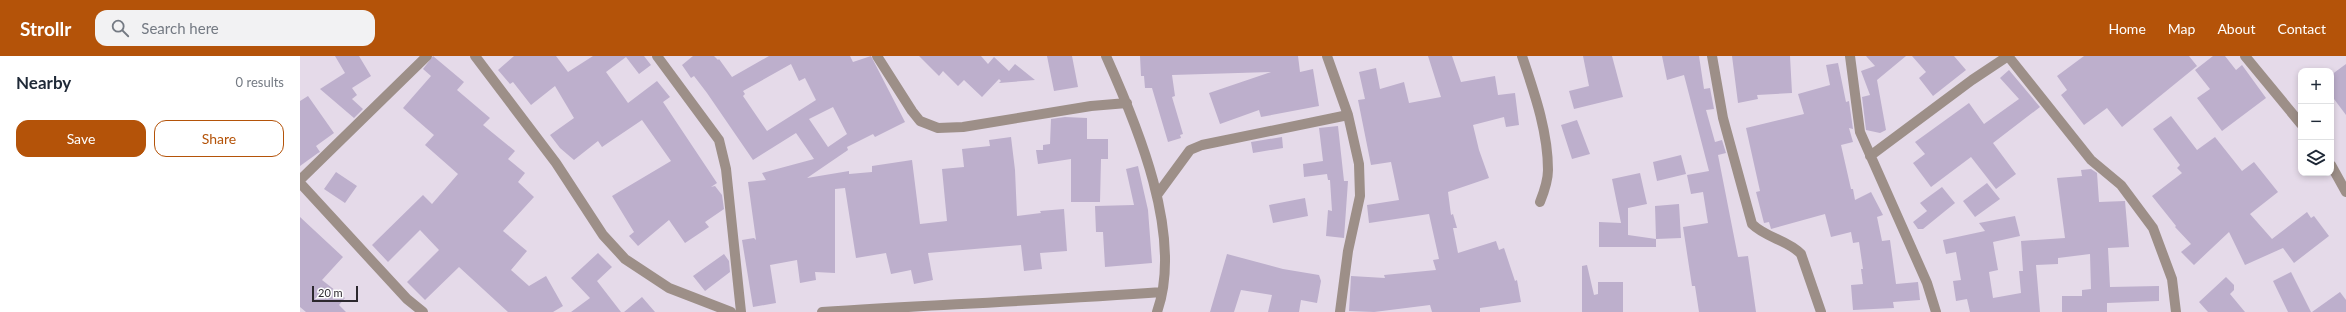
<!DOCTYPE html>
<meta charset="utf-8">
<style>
body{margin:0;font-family:Lato,sans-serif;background:#f2f2f3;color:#1f2937}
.controls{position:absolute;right:12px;top:12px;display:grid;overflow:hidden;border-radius:8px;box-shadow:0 2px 6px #0003}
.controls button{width:36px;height:36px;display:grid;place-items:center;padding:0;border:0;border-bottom:1px solid #e0e1e3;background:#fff;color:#1f2937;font:20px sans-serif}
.scale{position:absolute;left:12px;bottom:10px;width:46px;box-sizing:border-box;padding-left:4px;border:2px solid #2c282e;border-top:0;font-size:11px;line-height:14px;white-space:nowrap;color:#2c282e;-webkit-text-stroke:3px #fff;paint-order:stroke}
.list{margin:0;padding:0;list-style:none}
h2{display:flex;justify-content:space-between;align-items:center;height:52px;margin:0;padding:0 16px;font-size:17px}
h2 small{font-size:13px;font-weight:400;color:#747a83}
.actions{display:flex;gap:8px;padding:12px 16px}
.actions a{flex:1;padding:9px 0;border:1px solid #b45309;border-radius:12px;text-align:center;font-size:14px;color:#b45309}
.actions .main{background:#b45309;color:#fff}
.icon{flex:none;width:22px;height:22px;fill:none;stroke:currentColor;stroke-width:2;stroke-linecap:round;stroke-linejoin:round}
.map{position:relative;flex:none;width:2046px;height:256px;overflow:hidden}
header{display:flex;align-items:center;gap:24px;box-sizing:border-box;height:56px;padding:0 20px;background:#b45309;color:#fff}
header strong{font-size:19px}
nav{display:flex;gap:22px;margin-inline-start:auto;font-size:14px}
.search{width:280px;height:36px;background:#f2f2f3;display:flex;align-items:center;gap:10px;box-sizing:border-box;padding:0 14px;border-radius:12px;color:#747a83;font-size:15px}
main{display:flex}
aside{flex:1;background:#fff}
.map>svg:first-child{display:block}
.building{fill:#bdafcc;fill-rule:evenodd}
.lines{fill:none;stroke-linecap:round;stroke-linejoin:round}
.minor{stroke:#9d8f88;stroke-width:10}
</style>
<header>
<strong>Strollr</strong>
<div class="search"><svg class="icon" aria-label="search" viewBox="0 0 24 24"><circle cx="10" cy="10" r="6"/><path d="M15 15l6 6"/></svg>Search here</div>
<nav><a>Home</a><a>Map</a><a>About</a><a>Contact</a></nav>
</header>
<main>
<aside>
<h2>Nearby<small>0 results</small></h2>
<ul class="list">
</ul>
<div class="actions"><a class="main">Save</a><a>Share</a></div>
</aside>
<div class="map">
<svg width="2046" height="256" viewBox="0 0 2046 256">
<rect width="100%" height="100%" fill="#e5dae9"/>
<path class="building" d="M35,0H59L71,20L52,32L57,39L52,43L63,53L54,62L20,33L45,17Z
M133,0L164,26L157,34L190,62L183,69L215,95L208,103L225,117L218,126L234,141L203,175L227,195L211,214L229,230L246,220L263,250L253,256H208L159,211L125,244L107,226L139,194L120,174L88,206L72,189L123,139L132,148L158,118L125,89L134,79L103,52L131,20L123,13Z
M214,0H256L268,16L293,0H344L351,9L339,18L326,1L306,16L328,47L357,25L370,41L363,46L417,127L411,131L415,130L422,139L424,153L405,166L409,171L385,187L369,164L338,190L329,180L334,176L312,140L371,105L342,64L302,91L298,85L274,104L260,92L250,79L274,62L255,30L231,49L213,26L210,28L198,14Z
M393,0H414L418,4L419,3L432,21L469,0H550L553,6L571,0L605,66L575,81L573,78L547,91L548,94L507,122L549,115V118L572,116V110L612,104L620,168L647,165L642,113L664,111L662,93L690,90L689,84L711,81L715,114L717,160L741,157L740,155L764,153L767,195L740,197L742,213L724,215L721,189L628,197L633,224L614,228L611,214L591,218L586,197L556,202L545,132L535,133V217L515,216L516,224L500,227L497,204L470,209L476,247L453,251L442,184L454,182L456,184L448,126L466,124L462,117L514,103L496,77L453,104L407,37L394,20L391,22L382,9ZM491,8L499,25L505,22L516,44L467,75L443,40L445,38L443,35ZM533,51L547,78L528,91L509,63Z
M619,0H681L688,8L694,1L709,15L715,8L735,24L699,27L701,25L699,23L682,41L664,24L658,30L643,15L639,20Z
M747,0H772L778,31L754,35Z
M840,0H998L1000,16L1013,13L1019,50L961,61L959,54L920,68L909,37L971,16L872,19L875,40L872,41L883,78L880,79L881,82L868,86L852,32H845L844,20H841Z
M1128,0H1152L1161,26L1195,20L1198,39L1215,37L1219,69L1206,71L1204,61L1173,69L1179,94L1189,122L1148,136L1151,159L1153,158L1157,172H1153L1158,197L1196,185L1199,194L1204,192L1215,225L1217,224L1221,246L1180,252V256H1132L1130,249L1074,256L1049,255L1051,220L1085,222L1084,219L1136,214L1133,204L1139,203L1129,158L1069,167L1067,149L1099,144L1091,106L1071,109L1058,44L1065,43L1059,16L1076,12L1080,33L1104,26L1109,47L1141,41Z
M1283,0H1312L1323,41L1274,53L1269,35L1289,30Z
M1362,0H1399L1404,33L1410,32L1414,53L1406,54L1415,86L1422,84L1426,97L1418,99L1438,201L1448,200L1456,256H1399L1395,230H1392L1383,171L1408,167L1403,136L1391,138L1387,119L1409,115L1384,19L1367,24Z
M1432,0H1490L1492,37L1457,39L1458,43L1438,47Z
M1566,0H1606L1577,24L1586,74L1580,77L1566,74L1562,41L1570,39L1561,15L1575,10Z
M1612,0H1654L1666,14L1633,40L1619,22L1626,16Z
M1784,0H1889L1897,10L1822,71L1807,52L1784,69L1761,39L1767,34L1757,20Z
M1913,0H1925L1936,14L1942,9L1966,42L1922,75L1897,42L1910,33L1895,14Z
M1538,7L1546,46L1549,45L1553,73L1549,72L1553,86L1541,89L1551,133H1553L1555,144L1571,136L1583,159L1577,161L1582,185L1590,184L1596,228L1618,226L1620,244L1593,246L1594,252L1553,254L1551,229L1563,228L1561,213H1563L1559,186L1553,187L1551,176L1531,181L1525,158L1471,173L1469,166L1464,167L1456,136L1460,135L1446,72L1504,58L1498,38L1530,29L1526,9Z
M2046,8V59L2031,39V19Z
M1709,14L1740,51L1693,87L1716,118L1696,133L1671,101L1631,131L1613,107L1625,98L1615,86L1669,47L1684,68L1719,43L1700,22Z
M8,40L34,77L16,90L20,96L18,97L0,110V45Z
M1871,60L1897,94L1915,81L1942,115L1954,106L1978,136L1950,158L1972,183L2007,156L2011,162L2014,160L2029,180L1994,207L1983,192L1945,209L1929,176L1894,209L1881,196L1891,188L1875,171L1876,170L1852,140L1882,117L1877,112L1880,109L1853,73Z
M765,61L787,62V83H808V103H801L800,146H771V103L738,108L736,94H743V89L750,88L751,63Z
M1277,64L1290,98L1272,103L1261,69Z
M1038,70L1044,125H1048L1044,182L1026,180L1028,154L1032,155L1030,124H1028L1027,118L1004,121L1003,108L1023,105L1019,72Z
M982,81L983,92L953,97L951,86Z
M1381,99L1386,118L1357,125L1353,106Z
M838,110L848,154L852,207L805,211L803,176H796L795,150L834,149L826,113Z
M1791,113L1797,117L1799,146L1825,145L1829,191L1808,192L1810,231L1859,230V245L1807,247V256H1762V240H1782V234L1791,233L1790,198L1758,202V208L1736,209L1740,256H1670L1667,243L1656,245L1653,225L1661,224L1656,196L1646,198L1643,184L1685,175L1679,167L1715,160L1720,180L1693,186L1698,214L1689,216L1693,242L1721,237L1719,215H1723L1721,185L1765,182L1757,122L1782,120L1781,114Z
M36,116L57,130L45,147L24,133Z
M1340,117L1347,148L1328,152V179L1356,183V191H1299V166L1321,167L1312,123Z
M1687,127L1700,143L1675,161L1663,145Z
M1642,131L1655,147L1623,173H1618L1613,166L1627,155L1620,147Z
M1005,142L1008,160L973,167L969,149Z
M1379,148L1381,182L1356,183L1355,150Z
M0,161L43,201L22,224L45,242L39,249L46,256H6L0,251Z
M298,197L312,211L297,225L321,256H271L290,242L271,222Z
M424,198L429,205L430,216L405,235L393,220Z
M927,198L983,213L1019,219L1021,225L1017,247L1001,244L999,256H968L972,239L941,234L934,256H910Z
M1287,209L1294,239L1298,238V226H1323V256H1282V210Z
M1991,216L2011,256H1988L1973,225Z
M1926,221L1934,229V234L1930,238L1945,256H1908L1899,246Z
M2040,236L2046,244V256H2012Z
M342,241L355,256H324Z"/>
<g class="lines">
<path class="minor" d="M175,0L256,107L303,179L325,203L369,232L431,256
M357,0L419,84L426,113L441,256
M577,0L612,55L620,65L638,72L663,71L791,50L827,47
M806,0C837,69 884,180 857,256
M1027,0L1048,59L1059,108L1060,140L1048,195L1040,256
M1222,0C1234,36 1248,75 1248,114C1248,125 1244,136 1240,146
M1412,0L1423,62L1452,168C1466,182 1488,184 1501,198L1521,256
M1550,0L1560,76L1627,227L1636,256
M1945,0L2001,68
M1570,100L1672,24L1708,0L1791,104L1821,129L1853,172L1872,223L1876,256
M2031,109L2046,136
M0,124L127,0
M0,127L107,243L123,256
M857,139L890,94L902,89L1048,59
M522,256C636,249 749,244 862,236"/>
</g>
</svg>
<div class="controls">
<button>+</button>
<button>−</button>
<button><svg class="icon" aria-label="layers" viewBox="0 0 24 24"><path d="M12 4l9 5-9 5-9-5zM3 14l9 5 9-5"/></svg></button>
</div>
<div class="scale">20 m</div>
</div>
</main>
